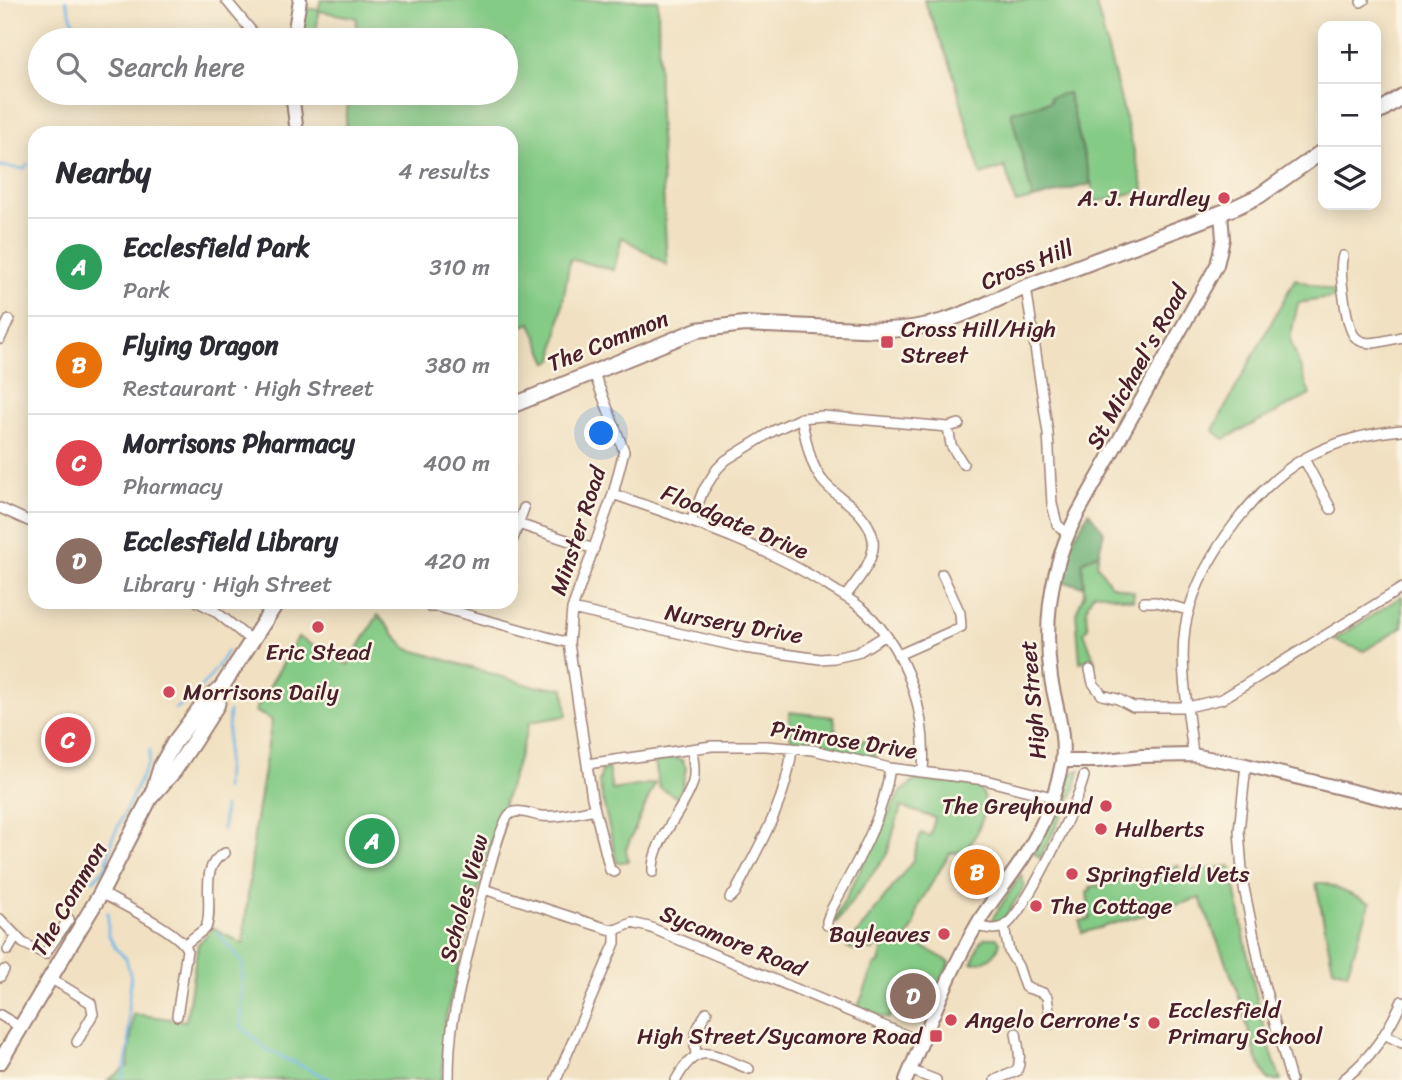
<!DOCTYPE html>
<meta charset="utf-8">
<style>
body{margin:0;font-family:Sriracha,sans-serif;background:#f2f2f3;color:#2b2b33}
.controls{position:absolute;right:21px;top:21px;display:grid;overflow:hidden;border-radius:14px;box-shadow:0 4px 18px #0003}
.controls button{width:63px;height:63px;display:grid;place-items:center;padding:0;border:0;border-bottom:2px solid #e1e1e2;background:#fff;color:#2b2b33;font:35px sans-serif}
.you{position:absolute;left:602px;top:434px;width:24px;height:24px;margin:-18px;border:5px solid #fff;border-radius:50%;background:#1a73e8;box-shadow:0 0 0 10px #1a73e833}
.badge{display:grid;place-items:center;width:46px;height:46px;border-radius:50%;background:#d1495b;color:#fff;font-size:23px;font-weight:700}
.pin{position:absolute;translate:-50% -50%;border:4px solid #fff;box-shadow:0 2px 7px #0006}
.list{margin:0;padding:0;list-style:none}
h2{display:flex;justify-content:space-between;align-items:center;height:91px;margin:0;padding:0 28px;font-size:30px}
h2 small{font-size:23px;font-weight:400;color:#7c7c81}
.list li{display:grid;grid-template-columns:46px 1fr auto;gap:21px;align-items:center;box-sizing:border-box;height:98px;padding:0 28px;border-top:2px solid #e1e1e2}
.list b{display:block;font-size:26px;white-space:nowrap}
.list p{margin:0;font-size:23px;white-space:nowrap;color:#7c7c81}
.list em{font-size:23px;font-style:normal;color:#7c7c81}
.icon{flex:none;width:38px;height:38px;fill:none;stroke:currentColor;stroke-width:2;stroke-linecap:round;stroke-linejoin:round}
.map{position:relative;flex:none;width:1402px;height:1080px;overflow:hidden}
.search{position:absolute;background:#fff;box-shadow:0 4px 18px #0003;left:28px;top:28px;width:490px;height:77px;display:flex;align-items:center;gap:18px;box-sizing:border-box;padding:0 24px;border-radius:38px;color:#7c7c81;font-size:26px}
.panel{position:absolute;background:#fff;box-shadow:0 4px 18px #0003;left:28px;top:126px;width:490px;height:483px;border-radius:21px}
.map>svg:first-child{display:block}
.green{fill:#84cb86;stroke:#677558;stroke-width:2}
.forest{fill:#6baf73;stroke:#5a674f;stroke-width:2}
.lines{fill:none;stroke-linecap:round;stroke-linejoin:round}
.stream{stroke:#71b7e8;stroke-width:2.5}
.street-casing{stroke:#9e8076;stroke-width:12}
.secondary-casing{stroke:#9e8076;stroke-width:16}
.primary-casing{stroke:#9e8076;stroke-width:18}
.street{stroke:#fff;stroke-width:9}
.secondary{stroke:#fff;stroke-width:12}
.primary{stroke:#fff;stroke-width:14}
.poi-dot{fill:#d1495b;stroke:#fcf5e5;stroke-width:2.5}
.labels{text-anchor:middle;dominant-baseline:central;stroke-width:5;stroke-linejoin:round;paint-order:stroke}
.poi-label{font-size:23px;fill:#4a1f2b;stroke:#fcf5e5;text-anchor:start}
.street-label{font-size:23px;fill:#4a1f2b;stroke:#fcf5e5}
</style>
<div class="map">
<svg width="1402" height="1080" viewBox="0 0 1402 1080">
<rect width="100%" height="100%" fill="#fcf5e5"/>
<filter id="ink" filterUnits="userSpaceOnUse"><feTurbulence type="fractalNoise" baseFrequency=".0143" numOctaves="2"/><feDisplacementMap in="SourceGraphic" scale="14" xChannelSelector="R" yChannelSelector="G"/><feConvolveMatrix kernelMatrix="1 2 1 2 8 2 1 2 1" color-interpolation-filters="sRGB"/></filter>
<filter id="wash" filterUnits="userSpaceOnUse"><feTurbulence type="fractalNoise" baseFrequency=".00686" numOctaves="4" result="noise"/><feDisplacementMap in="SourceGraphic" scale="28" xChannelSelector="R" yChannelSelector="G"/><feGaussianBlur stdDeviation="1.57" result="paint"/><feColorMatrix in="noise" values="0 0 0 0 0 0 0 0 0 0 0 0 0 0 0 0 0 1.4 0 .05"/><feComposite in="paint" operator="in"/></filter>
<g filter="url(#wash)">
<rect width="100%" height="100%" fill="#f1e1c2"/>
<path class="green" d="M321,0H658L659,116L667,265L622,237L614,270L570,259L553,360L548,363L531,323L511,330V133L345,131L349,93H506V40H355L357,18L319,11L315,40H299L305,8L318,10Z
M924,0H1095L1144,190L1096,202L1068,93L1051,101L1011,112L1033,199L1016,203L1005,167L981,175L951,66Z
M1295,279L1335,292L1337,297L1298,303L1290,339L1310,395L1224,439L1213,430Z
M1099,553L1097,564L1111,585L1134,592L1133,600L1095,592C1086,602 1085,616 1088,628L1084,632L1095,662L1089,660L1080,662L1076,613L1084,594L1082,562Z
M1402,596V627L1364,651L1334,640Z
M378,615L406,648L532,686L564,688L567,716L530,722L487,856L445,1020L442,1080H108L128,1066L133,1014L186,1021L198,944L213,928L243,944L255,826L272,720L255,711L298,637L348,665Z
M789,712L834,717L837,737L872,742L876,757L791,741Z
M675,758L682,760L686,768L680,799L659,787L655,761Z
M608,768L612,790L655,783L626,849L628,861L617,863L599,783L602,770Z
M1080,770L1073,794L1040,858L1034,853L1060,797L1064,782L1071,773Z
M916,780L974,784C998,801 977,832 966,852L950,853L918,906L915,924L907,938L950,962L937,989L909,977L888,1019L858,1007L875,964L879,963L883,948L875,945L873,950L863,948L862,953L847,947L846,937L853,939L912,862L921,833L930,836L935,818L901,807L887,854L836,923L834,921L899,794Z
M1178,865L1180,872L1231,866C1245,937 1255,1012 1281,1080H1268L1257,1059L1236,987L1200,898L1082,933L1080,921L1090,919L1087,892L1091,891L1090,887L1137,877Z
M1021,875L1025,886L1005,917L996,925L992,919Z
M1316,883H1325L1370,903L1347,973L1333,968Z
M985,938H997L1000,942C997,956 986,963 972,963L980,942Z"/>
<path class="forest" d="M1068,93L1091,184L1033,199L1011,112L1051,102L1050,97Z
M1089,512L1104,532L1099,553L1082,562L1084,586L1062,582L1071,543Z"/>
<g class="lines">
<path class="stream" d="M66,0L74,25L73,40
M0,166L24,169L28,164
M175,709C198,695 214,674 227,651
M225,789L229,712
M223,830L224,807
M93,880L106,867L112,839L149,761L150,750
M108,912V934L116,949L126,958L131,978L128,1007L129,1045L122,1080
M217,932C223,942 240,957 243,965L241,1026L267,1050L332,1080"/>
</g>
</g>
<g filter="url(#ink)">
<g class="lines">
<defs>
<path id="street" d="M226,0L259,40
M1361,2L1364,0
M1343,256C1338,268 1346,319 1352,332C1354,337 1359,341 1364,342C1375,345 1391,339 1402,337
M1026,287L1048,433L1052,504L1057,524L1067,534
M0,339L9,320
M593,371L624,451L613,494L572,609L569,643L592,798L610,870L614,872
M801,418C806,438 809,463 822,480C830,491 844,499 854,508C890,542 869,565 845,597
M948,427L951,445L963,464
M1304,459L1331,509
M613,494C686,520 760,543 825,584C838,593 853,600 865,611C909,653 927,714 923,772
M0,508L35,524
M691,522L703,491L717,469L726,460L773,431L801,418L823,416L948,427L959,424
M518,524L594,549
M513,539L524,508
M198,602L215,611L253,642
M1144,602H1156L1188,610
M430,607H439L569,643
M572,609L744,648L820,659L834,658L857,653L886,635
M898,655L961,627L960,613L942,574
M1090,670L1093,683L1102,695L1118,699L1133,707H1188L1222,699L1402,588
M1193,755C1189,714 1179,669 1185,628C1195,567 1252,488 1305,458C1336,441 1368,433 1402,430
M587,764L712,746H766L813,750L890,768L985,780L1052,797
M1246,765L1239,831L1243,883L1263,981L1291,1080
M653,872C651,842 685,810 693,782C696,771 693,760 692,749
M484,889L608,929L615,930L632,923L649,927L922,1042
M101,893C119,903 182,933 187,950L177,1016
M730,898L735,893C759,846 787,801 792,748
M0,919L23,943L45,954L69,919
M827,925V921L831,910C856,864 883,820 890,768
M976,926C985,928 995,931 1003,927C1023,918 1079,801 1084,776
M1004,927L1009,951L1018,966L1025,987L1043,993L1047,997L1051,1024
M185,944L206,928C215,905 197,866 225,853
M8,950L16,937
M0,977L4,970
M50,978L91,1003L93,1014L77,1042
M0,1015L20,1027
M1386,1035L1402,1043
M696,1054C693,1036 697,1027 707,1012
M910,1070L936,1080
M449,1080C449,1060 450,1040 453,1021C458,995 496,823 510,814C519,808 532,815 541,816C558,818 578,812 595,809
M556,1080L615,943V930
M676,1080C698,1039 713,1055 749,1069
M995,1080L1017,1071C1022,1059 1018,1046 1016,1033
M1343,1080C1371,1058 1388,1032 1402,1001"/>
<path id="secondary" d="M293,40L300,0
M292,93L297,133
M1062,761H1097L1142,756L1193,755L1246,765L1402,803
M906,1080C928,1027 950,970 979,921C993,898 1011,878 1025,855C1042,828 1056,794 1062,762C1066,735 1055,704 1051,678C1043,620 1051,565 1078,513L1217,265L1223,239L1221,213"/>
<path id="primary" d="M1376,114L1402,96
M511,406L697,330L744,324L884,330C944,329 972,309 1026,287C1095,260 1166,234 1236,207L1259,196L1323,151
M154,789L161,766L174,743L206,700L221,688L277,602
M0,1062L101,893L150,798L174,771L194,741L217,705L221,688"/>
</defs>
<use href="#street" class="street-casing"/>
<use href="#secondary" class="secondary-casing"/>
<use href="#primary" class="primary-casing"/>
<use href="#street" class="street"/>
<use href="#secondary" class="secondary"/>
<use href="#primary" class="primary"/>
</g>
</g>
<g class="poi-dot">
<circle cx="1224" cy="198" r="7"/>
<rect x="880" y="335" width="14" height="14" rx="3.5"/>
<circle cx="318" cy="627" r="7"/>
<circle cx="169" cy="692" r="7"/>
<circle cx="1106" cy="806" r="7"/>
<circle cx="1101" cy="829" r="7"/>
<circle cx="1072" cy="874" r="7"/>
<circle cx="1036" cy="906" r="7"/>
<circle cx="944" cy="934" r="7"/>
<circle cx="951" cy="1020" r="7"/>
<circle cx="1154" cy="1023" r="7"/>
<rect x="929" y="1029" width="14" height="14" rx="3.5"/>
</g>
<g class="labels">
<g class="poi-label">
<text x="1210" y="198" text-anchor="end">A. J. Hurdley</text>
<text x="901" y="329">Cross Hill/High<tspan x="901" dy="26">Street</tspan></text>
<text x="318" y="652" text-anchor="middle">Eric Stead</text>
<text x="183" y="692">Morrisons Daily</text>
<text x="1092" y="806" text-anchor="end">The Greyhound</text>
<text x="1115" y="829">Hulberts</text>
<text x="1086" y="874">Springfield Vets</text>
<text x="1050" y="906">The Cottage</text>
<text x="930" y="934" text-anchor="end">Bayleaves</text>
<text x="1168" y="1010">Ecclesfield<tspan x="1168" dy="26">Primary School</tspan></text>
<text x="965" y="1020">Angelo Cerrone's</text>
<text x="922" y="1036" text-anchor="end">High Street/Sycamore Road</text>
</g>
<g class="street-label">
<text transform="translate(1027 265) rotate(-22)">Cross Hill</text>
<text transform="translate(608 341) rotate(-22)">The Common</text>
<text transform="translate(1137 367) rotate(-61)">St Michael's Road</text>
<text transform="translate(735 522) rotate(23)">Floodgate Drive</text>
<text transform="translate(578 531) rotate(-72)">Minster Road</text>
<text transform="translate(734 624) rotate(10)">Nursery Drive</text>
<text transform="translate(1033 700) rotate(-95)">High Street</text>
<text transform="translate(844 740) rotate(9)">Primrose Drive</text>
<text transform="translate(464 898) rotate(-75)">Scholes View</text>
<text transform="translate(69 899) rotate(-60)">The Common</text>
<text transform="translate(733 941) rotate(22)">Sycamore Road</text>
</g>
</g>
</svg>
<div class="controls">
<button>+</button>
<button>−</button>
<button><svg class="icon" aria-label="layers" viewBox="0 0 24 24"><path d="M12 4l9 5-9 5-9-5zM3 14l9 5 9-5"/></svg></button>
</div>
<div class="you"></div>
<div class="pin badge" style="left:372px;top:841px;background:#2e9e5b">A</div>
<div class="pin badge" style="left:977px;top:872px;background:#e8710a">B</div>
<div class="pin badge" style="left:68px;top:740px;background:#e0444e">C</div>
<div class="pin badge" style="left:913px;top:996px;background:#8d6e63">D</div>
<div class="search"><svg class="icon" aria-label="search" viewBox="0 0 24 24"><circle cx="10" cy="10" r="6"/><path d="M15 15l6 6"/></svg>Search here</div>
<section class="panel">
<h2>Nearby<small>4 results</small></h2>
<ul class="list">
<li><span class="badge" style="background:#2e9e5b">A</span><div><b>Ecclesfield Park</b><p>Park</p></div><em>310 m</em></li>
<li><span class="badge" style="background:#e8710a">B</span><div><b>Flying Dragon</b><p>Restaurant · High Street</p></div><em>380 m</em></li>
<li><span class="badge" style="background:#e0444e">C</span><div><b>Morrisons Pharmacy</b><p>Pharmacy</p></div><em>400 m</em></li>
<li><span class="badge" style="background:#8d6e63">D</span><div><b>Ecclesfield Library</b><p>Library · High Street</p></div><em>420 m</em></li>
</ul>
</section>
</div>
